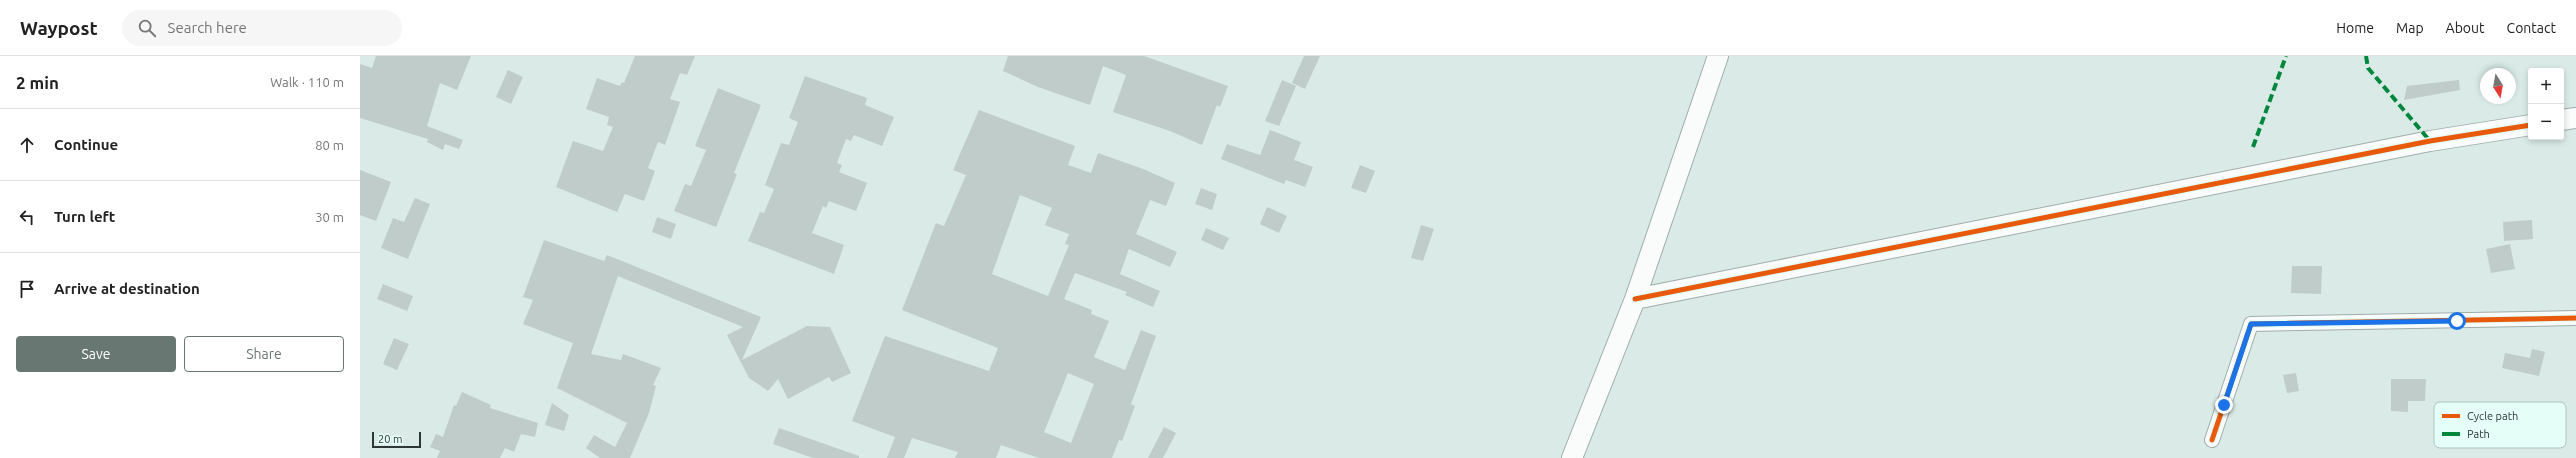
<!DOCTYPE html>
<meta charset="utf-8">
<style>
body{margin:0;font-family:Ubuntu,sans-serif;background:#f6f6f6;color:#222}
.controls{position:absolute;right:12px;top:12px;display:grid;overflow:hidden;border-radius:4px;box-shadow:0 2px 6px #0003}
.controls button{width:36px;height:36px;display:grid;place-items:center;padding:0;border:0;border-bottom:1px solid #e0e0e0;background:#fff;color:#222;font:20px sans-serif}
.compass{position:absolute;left:2120px;top:12px;width:36px;height:36px;border-radius:50%;background:#fff;box-shadow:0 2px 6px #0003;rotate:169deg}
.scale{position:absolute;left:12px;bottom:10px;width:49px;box-sizing:border-box;padding-left:4px;border:2px solid #2c3835;border-top:0;font-size:11px;line-height:14px;white-space:nowrap;color:#2c3835;-webkit-text-stroke:3px #e5fef8;paint-order:stroke}
.stop{position:absolute;width:12px;height:12px;margin:-9px;border:3px solid #1a73e8;border-radius:50%;background:#fff}
.stop.end{background:#1a73e8;border-color:#fff;box-shadow:0 1px 4px #0008}
.list{margin:0;padding:0;list-style:none}
h2{display:flex;justify-content:space-between;align-items:center;height:52px;margin:0;padding:0 16px;font-size:17px}
h2 small{font-size:13px;font-weight:400;color:#767676}
.list li{display:grid;grid-template-columns:26px 1fr auto;gap:12px;align-items:center;box-sizing:border-box;height:72px;padding:0 16px;border-top:1px solid #e0e0e0}
.list b{display:block;font-size:15px;white-space:nowrap}
.list em{font-size:13px;font-style:normal;color:#767676}
.actions{display:flex;gap:8px;padding:12px 16px}
.actions a{flex:1;padding:9px 0;border:1px solid #697773;border-radius:4px;text-align:center;font-size:14px;color:#697773}
.actions .main{background:#697773;color:#fff}
.icon{flex:none;width:22px;height:22px;fill:none;stroke:currentColor;stroke-width:2;stroke-linecap:round;stroke-linejoin:round}
.map{position:relative;flex:none;width:2216px;height:402px;overflow:hidden}
header{display:flex;align-items:center;gap:24px;box-sizing:border-box;height:56px;padding:0 20px;background:#fff;border-bottom:1px solid #e0e0e0}
header strong{font-size:19px}
nav{display:flex;gap:22px;margin-inline-start:auto;font-size:14px}
.search{width:280px;height:36px;background:#f6f6f6;display:flex;align-items:center;gap:10px;box-sizing:border-box;padding:0 14px;border-radius:22px;color:#767676;font-size:15px}
main{display:flex}
aside{flex:1;background:#fff}
.map>svg:first-child{display:block}
.building{fill:#bfccc9;fill-rule:evenodd}
.lines{fill:none;stroke-linecap:round;stroke-linejoin:round}
.street-casing{stroke:#a0adaa;stroke-width:16}
.secondary-casing{stroke:#a0adaa;stroke-width:22}
.street{stroke:#f9fcfb;stroke-width:14}
.secondary{stroke:#f9fcfb;stroke-width:20}
.quiet{stroke:#00873e;stroke-width:4;stroke-dasharray:8 4;stroke-linecap:butt}
.cycleway-casing{stroke:#e5fef8;stroke-width:8}
.cycleway{stroke:#e8590c;stroke-width:5}
.route{stroke:#1a73e8;stroke-width:5}
.key{fill:#e5fef8;stroke:#aec3be;stroke-width:1}
.key-label{font-size:11px;fill:#2c3835}
</style>
<header>
<strong>Waypost</strong>
<div class="search"><svg class="icon" aria-label="search" viewBox="0 0 24 24"><circle cx="10" cy="10" r="6"/><path d="M15 15l6 6"/></svg>Search here</div>
<nav><a>Home</a><a>Map</a><a>About</a><a>Contact</a></nav>
</header>
<main>
<aside>
<h2>2 min<small>Walk · 110 m</small></h2>
<ul class="list">
<li><svg class="icon" aria-label="ahead" viewBox="0 0 24 24"><path d="M12 20V5M6 11l6-6 6 6"/></svg><div><b>Continue</b></div><em>80 m</em></li>
<li><svg class="icon" aria-label="left" viewBox="0 0 24 24"><path d="M17 20v-9H6M10 6l-5 5 5 5"/></svg><div><b>Turn left</b></div><em>30 m</em></li>
<li><svg class="icon" aria-label="arrive" viewBox="0 0 24 24"><path d="M6 21V4h12l-3 4 3 4H6"/></svg><div><b>Arrive at destination</b></div></li>
</ul>
<div class="actions"><a class="main">Save</a><a>Share</a></div>
</aside>
<div class="map">
<svg width="2216" height="402" viewBox="0 0 2216 402">
<rect width="100%" height="100%" fill="#daebe7"/>
<path class="building" d="M16,0H111L97,34L80,27L67,70L103,84L99,93L85,88L83,94L67,86L68,83L0,62V8L12,12Z
M275,0H335L327,19L320,17L310,43L320,46L305,89L298,86L288,112L295,115L284,145L265,138L257,156L196,131L213,85L243,95L253,71L247,69L249,61L226,53L237,22L260,30L262,26L264,27Z
M648,0H784L868,30L860,51L857,49L842,89L810,75L753,56L766,19L743,10L730,49L678,31L643,15Z
M944,0H960L945,33L932,27Z
M148,14L163,21L151,48L136,41Z
M445,20L507,42L505,49L534,61L522,90L494,79L491,85L486,83L477,107L482,109L479,116L507,127L496,155L469,145L466,152L463,150L452,177L484,189L474,218L388,185L400,156L404,157L414,133L405,129L421,87L429,89L438,66L429,62Z
M922,24L936,30L919,70L905,65Z
M2099,24L2100,34L2044,44L2047,30Z
M358,32L401,49L374,117L377,118L356,171L314,155L325,128L331,130L346,94L335,90Z
M619,54L715,90L708,109L731,117L738,97L783,113L815,127L806,150L790,144L776,178L817,196L810,211L769,193L760,218L800,235L793,251L765,239L767,236L715,217L704,243L732,254L731,258L749,265L734,301L736,302L765,314L781,274L796,280L771,348L775,350L762,385L759,384L752,402H679L641,389L636,402H595L598,396L552,382L544,402H527L535,381L492,365L525,280L629,315L638,292L542,254L576,167L584,170L606,119L593,114ZM660,139L692,152L685,169L709,178L705,188L709,189L688,240L632,218ZM708,317L734,328L711,387L684,376Z
M910,74L941,86L934,104L953,111L945,131L926,124L924,128L861,103L867,88L900,99Z
M1000,109L1015,115L1006,137L991,132Z
M0,114L31,126L16,165L0,159Z
M841,132L857,138L852,154L835,148Z
M55,142L70,148L48,203L21,192L33,162L44,166Z
M907,151L927,160L919,177L900,168Z
M297,161L316,168L311,183L292,176Z
M2172,164L2173,183L2144,185L2143,166Z
M1061,169L1074,173L1063,205L1051,202Z
M846,172L869,182L863,194L841,184Z
M184,184L244,205L247,199L401,261L382,304L447,270L470,271L491,317L472,326L469,321L428,343L418,323L408,335L389,322L367,279L383,271L258,220L231,298L261,304L263,298L301,312L293,329L296,330L289,357L270,402H240L226,392L234,379L255,391L267,367L197,332L213,287L163,268L173,244L163,241Z
M2150,188L2155,213L2131,217L2126,193Z
M1932,210H1962L1961,238L1931,237Z
M23,228L53,240L47,255L17,243Z
M34,282L49,288L37,314L23,308Z
M2172,293L2185,296L2179,320L2142,312L2145,297L2170,302Z
M1936,317L1939,335L1927,337L1923,319Z
M2031,323H2066L2065,345H2048V356L2031,355Z
M102,336L131,349L130,352L178,367L175,381L161,378L154,396L145,392L140,402H77L80,395L70,391L76,378L83,381L94,349L96,350Z
M192,347L209,359L204,375L185,369Z
M804,371L816,377L803,402H788Z
M419,372L499,400V402H453L413,388Z"/>
<g class="lines">
<defs>
<path id="street" d="M1852,384L1891,268L2216,262"/>
<path id="secondary" d="M2201,64L2216,62
M1275,243L2070,85L2171,69
M1212,402L1275,243L1358,0"/>
</defs>
<use href="#street" class="street-casing"/>
<use href="#secondary" class="secondary-casing"/>
<use href="#street" class="street"/>
<use href="#secondary" class="secondary"/>
<path class="quiet" d="M2006,0L2008,12L2070,85
M1893,91L1926,0"/>
<defs>
<path id="cycleway" d="M1275,243L2070,85L2171,69
M1852,384L1891,268L2216,262"/>
</defs>
<use href="#cycleway" class="cycleway-casing"/>
<use href="#cycleway" class="cycleway"/>
</g>
<g class="lines">
<path class="route" d="M1864,349L1891,268L2097,265"/>
</g>
<rect x="2074" y="346" width="132" height="46" rx="6" class="key"/>
<rect x="2082" y="358" width="18" height="4" fill="#e8590c"/>
<rect x="2082" y="376" width="18" height="4" fill="#00873e"/>
<g class="key-label">
<text x="2107" y="364">Cycle path</text>
<text x="2107" y="382">Path</text>
</g>
</svg>
<div class="controls">
<button>+</button>
<button>−</button>
</div>
<svg class="compass" viewBox="-18 -18 36 36"><path d="M0-13l5 13h-10z" fill="#e53935"/><path d="M0 13l5-13h-10z" fill="#767676"/></svg>
<div class="scale">20 m</div>
<div class="stop" style="left:2097px;top:265px"></div>
<div class="stop end" style="left:1864px;top:349px"></div>
</div>
</main>
